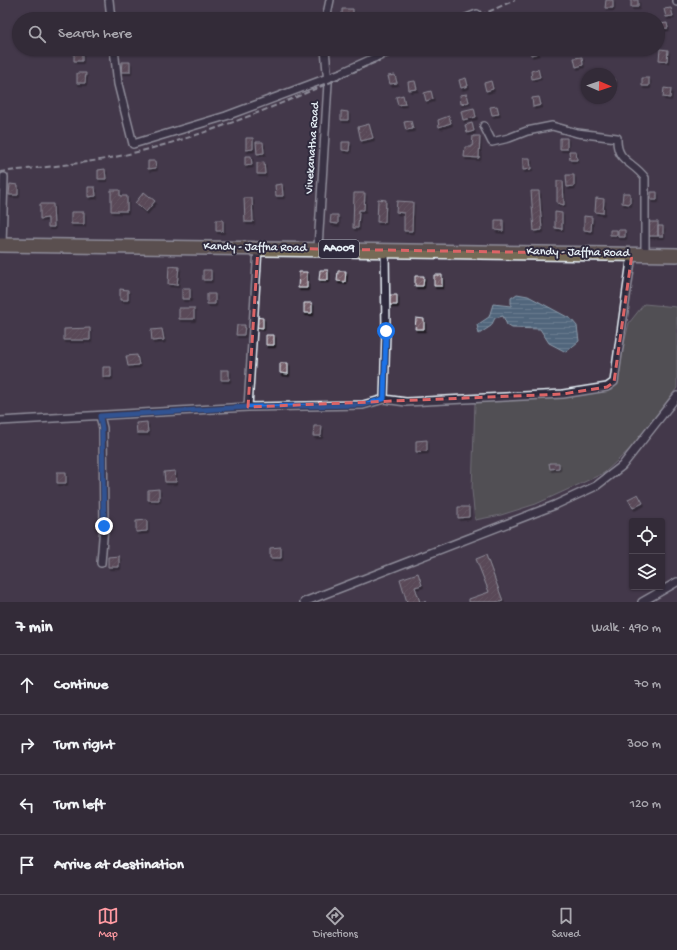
<!DOCTYPE html>
<meta charset="utf-8">
<style>
body{margin:0;font-family:"Gochi Hand",sans-serif;background:#3e3743;color:#f1f3f6}
.controls{position:absolute;right:12px;bottom:12px;display:grid;overflow:hidden;border-radius:4px;box-shadow:0 1px 3px #0004}
.controls button{width:36px;height:36px;display:grid;place-items:center;padding:0;border:0;border-bottom:1px solid #4e4753;background:#332b38;color:#f1f3f6;font:20px sans-serif}
.compass{position:absolute;left:581px;top:68px;width:36px;height:36px;border-radius:50%;background:#332b38;box-shadow:0 1px 3px #0004;rotate:92deg}
.stop{position:absolute;width:12px;height:12px;margin:-9px;border:3px solid #1a73e8;border-radius:50%;background:#fff}
.stop.end{background:#1a73e8;border-color:#fff;box-shadow:0 1px 4px #0008}
.list{margin:0;padding:0;list-style:none}
h2{display:flex;justify-content:space-between;align-items:center;height:52px;margin:0;padding:0 16px;font-size:17px}
h2 small{font-size:13px;font-weight:400;color:#a9a7ae}
.list li{display:grid;grid-template-columns:26px 1fr auto;gap:12px;align-items:center;box-sizing:border-box;height:60px;padding:0 16px;border-top:1px solid #4e4753}
.list b{display:block;font-size:15px;white-space:nowrap}
.list em{font-size:13px;font-style:normal;color:#a9a7ae}
.icon{flex:none;width:22px;height:22px;fill:none;stroke:currentColor;stroke-width:2;stroke-linecap:round;stroke-linejoin:round}
.map{position:relative;flex:none;width:677px;height:602px;overflow:hidden}
.search{position:absolute;background:#332b38;box-shadow:0 1px 3px #0004;left:12px;right:12px;top:12px;height:44px;display:flex;align-items:center;gap:10px;box-sizing:border-box;padding:0 14px;border-radius:22px;color:#a9a7ae;font-size:15px}
.sheet{height:292px;background:#332b38}
nav{display:flex;justify-content:space-around;align-items:center;box-sizing:border-box;height:56px;border-top:1px solid #4e4753;background:#332b38;font-size:11px;color:#a9a7ae}
nav a{display:grid;justify-items:center;gap:2px}
nav .on{color:#ff9aa2}
.map>svg:first-child{display:block}
.green{fill:#626b5f;stroke:#a5aeac}
.water{fill:url(#water-rules);stroke:#8d9eae}
.building{fill:url(#building-hatch);stroke:#e8f1f8;filter:url(#shadow)}
.lines{fill:none;stroke-linecap:round;stroke-linejoin:round}
.street-casing{stroke:#e8f1f8;stroke-width:10}
.highway-casing{stroke:#e8f1f8;stroke-width:16}
.street{stroke:#2f2a3d;stroke-width:7}
.highway{stroke:#756a55;stroke-width:13}
.rail{stroke:#e8f1f8;stroke-width:2;stroke-dasharray:6 3;stroke-linecap:butt}
.route{stroke:#1a73e8;stroke-width:5}
.marked{fill:none;stroke:#db6466;stroke-width:3;stroke-dasharray:8 5;stroke-linejoin:round}
.labels{text-anchor:middle;dominant-baseline:central;stroke-width:4;stroke-linejoin:round;paint-order:stroke}
.shield{fill:#2f2a3d;stroke:#b0b5c0;stroke-width:1}
.shield-label{font-size:11px;font-weight:bold;fill:#e8f1f8}
.street-label{font-size:12px;fill:#e8f1f8;stroke:#2f2a3d}
</style>
<div class="map">
<svg width="677" height="602" viewBox="0 0 677 602">
<defs>
<pattern id="water-rules" width="6" height="5" patternUnits="userSpaceOnUse"><rect width="6" height="5" fill="#51667c"/><path d="M0 2.5h6" fill="none" stroke="#6a7c8f"/></pattern>
<pattern id="building-hatch" width="6" height="6" patternUnits="userSpaceOnUse"><rect width="6" height="6" fill="#755d67"/><path d="M-1 1l2-2M0 6l6-6M5 7l2-2" fill="none" stroke="#89757e"/></pattern>
<filter id="shadow"><feDropShadow dx="1.5" dy="2.5" stdDeviation="0" flood-color="#0009"/></filter>
</defs>
<rect width="100%" height="100%" fill="#44394a"/>
<filter id="ink" filterUnits="userSpaceOnUse"><feTurbulence type="fractalNoise" baseFrequency=".025" numOctaves="2"/><feDisplacementMap in="SourceGraphic" scale="8" xChannelSelector="R" yChannelSelector="G"/><feConvolveMatrix kernelMatrix="1 2 1 2 8 2 1 2 1" color-interpolation-filters="sRGB"/></filter>
<g filter="url(#ink)">
<path class="green" d="M644,304L677,307V388L631,448L604,473L536,504L501,515L475,520L472,490L475,403L613,390L629,323Z"/>
<path class="water" d="M517,294L528,296L571,319L577,326L579,341L566,352L549,343L540,329L512,328L507,325L503,316L495,318L491,326L479,334L477,325L489,317L493,304L511,306V298Z"/>
<path class="building" d="M606,0H613V8H605Z
M631,0H638V7H631Z
M671,8L673,16L666,17L664,9Z
M342,9H353V17L342,18Z
M667,23L668,28L661,29L660,24Z
M530,49H537L538,53L531,55Z
M660,49L668,50L667,61L659,60Z
M74,51H82V61H74Z
M582,57L583,65L576,67L574,58Z
M122,62H130V72H121Z
M538,69L540,77L532,79L531,71Z
M77,73H86L85,83H77Z
M395,75L397,83L390,84L388,76Z
M466,78L468,86L461,88L459,80Z
M642,78H649V86H642Z
M611,79H615V88H611Z
M415,81L417,89L409,90L408,82Z
M491,81L493,89L486,91L484,83Z
M664,88L671,89L670,98L663,97Z
M431,91L433,99L426,101L424,93Z
M467,94L469,102L461,104L460,95Z
M403,95L405,104L398,105L396,97Z
M539,97L541,105L533,107L532,98Z
M497,106L499,114L492,115L490,107Z
M474,108L476,117L463,120L461,111Z
M341,111L348,112V120H341Z
M449,116L451,123L439,127L438,120Z
M411,121L413,129L406,130L404,122Z
M472,123L474,131L467,133L465,125Z
M369,124L373,138L361,141L358,127Z
M473,136H480L479,158L464,157L465,147H472Z
M246,138H253V149L246,150Z
M560,138H567V149H560Z
M256,142H263L264,153L257,154Z
M342,142H350L349,151L342,150Z
M569,151H576L577,160H570Z
M245,156H251L252,165L245,166Z
M523,158H530L531,169L523,170Z
M148,161H155L156,168L148,169Z
M264,162L265,174H257V163Z
M105,169L106,179H98V170Z
M566,175H574V186L567,187Z
M557,181H563L564,205L557,203Z
M10,184L18,185V195H9Z
M282,184L283,196H276L275,185Z
M88,187H95L96,196L88,197Z
M111,190H120V196H127V211H111Z
M531,191H539L542,230L534,231Z
M144,192L155,201L146,212L135,203Z
M651,192H657V200H651Z
M354,193H365L364,210H359L358,228H353Z
M623,193H630V204L622,203Z
M244,198H252L253,222H245Z
M596,198L604,199L603,213L595,212Z
M378,199L386,200L385,222H377Z
M397,201L413,202L412,231H404V213L396,212Z
M40,204H53L54,227H48V218L40,219Z
M71,212H84V224H71Z
M555,212L562,213V229L555,228Z
M331,215H338V224L330,223Z
M584,216L592,217L591,231L584,230Z
M216,220H223V231H216Z
M495,220H503V231L495,230Z
M648,222H658V236H648Z
M658,226H663V236H658Z
M610,230H617V235H610Z
M618,230H625V237H618Z
M169,266L179,267L177,285L168,284Z
M203,270H211V280H203Z
M320,270H328V280H319Z
M338,271H346L345,282L337,281Z
M299,272H307V288H298Z
M434,275H442V286H434Z
M415,276H424L423,286H415Z
M182,288H190V299H182Z
M120,289L128,290V300H120Z
M207,294H215V304H207Z
M389,295H397V305H388Z
M304,303H312V313H304Z
M179,308H194V319H179Z
M255,317L263,318V328L255,327Z
M416,318L424,319V329H415Z
M237,325H245L244,335H236Z
M90,328V340H64V329Z
M162,329L164,340L152,341L151,330Z
M266,335H274V345H266Z
M137,355L139,365L128,366L126,356Z
M280,363H288V374L280,373Z
M103,367H111V377H103Z
M221,370H229V380H221Z
M147,422L148,433H137L136,423Z
M314,426H322L321,436H313Z
M427,440V451L416,452V441Z
M549,463H559V468L550,469Z
M175,471L176,482H165L164,472Z
M57,472H66V483H57Z
M159,489V500H148V490Z
M638,494L643,503L633,508L628,499Z
M458,507H469V517L458,518Z
M147,520V531L136,532V521Z
M281,547V558H270V548Z
M486,555L503,601L500,602H469V599L489,592L476,559Z
M119,556V567H108V557Z
M418,573L422,585L415,587L420,602H426H407L400,579Z"/>
<g class="lines">
<defs>
<path id="street" d="M109,0L111,19
M677,0V2
M326,19L330,0
M464,19L477,14
M114,49L118,84L133,144L226,116L341,73L394,49
M484,126L492,142L509,138L527,131L552,126L577,133L617,138C616,162 633,161 645,178V255
M2,245L4,177
M318,248L328,83L325,49
M384,399L386,331L385,250
M248,407L258,248
M100,416L103,428L104,526L101,563
M0,421L248,407L363,405L384,399L406,402L563,394L607,387L614,382L632,254
M304,602L555,505L596,486L622,466L677,396
M642,602L677,582"/>
<path id="highway" d="M0,245L677,255"/>
</defs>
<use href="#street" class="street-casing"/>
<use href="#highway" class="highway-casing"/>
<use href="#street" class="street"/>
<use href="#highway" class="highway"/>
<path class="rail" d="M472,19L515,0
M0,172C35,168 71,165 105,159C209,139 309,92 405,49"/>
</g>
</g>
<g class="lines" filter="url(#ink)">
<path class="route" d="M104,526L102,428L100,416L248,407L363,405L384,399L386,331"/>
</g>
<path d="M0 0H677V602H0ZM258,248L632,254L614,382L607,387L563,394L248,407Z" fill="#44394a" fill-opacity=".55" fill-rule="evenodd"/>
<path class="marked" d="M258,248L632,254L614,382L607,387L563,394L248,407Z"/>
<g class="labels">
<rect class="shield" x="319" y="240" width="40" height="18" rx="3"/>
<g class="shield-label">
<text x="339" y="249">AA009</text>
</g>
<g class="street-label">
<text transform="translate(313 148) rotate(-86)">Vivekanatha Road</text>
<text transform="translate(255 248) rotate(1)">Kandy - Jaffna Road</text>
<text transform="translate(578 253) rotate(1)">Kandy - Jaffna Road</text>
</g>
</g>
</svg>
<div class="controls">
<button><svg class="icon" aria-label="locate" viewBox="0 0 24 24"><circle cx="12" cy="12" r="6"/><path d="M12 2v4M12 18v4M2 12h4M18 12h4"/></svg></button>
<button><svg class="icon" aria-label="layers" viewBox="0 0 24 24"><path d="M12 4l9 5-9 5-9-5zM3 14l9 5 9-5"/></svg></button>
</div>
<svg class="compass" viewBox="-18 -18 36 36"><path d="M0-13l5 13h-10z" fill="#e53935"/><path d="M0 13l5-13h-10z" fill="#a9a7ae"/></svg>
<div class="stop" style="left:386px;top:331px"></div>
<div class="stop end" style="left:104px;top:526px"></div>
<div class="search"><svg class="icon" aria-label="search" viewBox="0 0 24 24"><circle cx="10" cy="10" r="6"/><path d="M15 15l6 6"/></svg>Search here</div>
</div>
<section class="sheet">
<h2>7 min<small>Walk · 490 m</small></h2>
<ul class="list">
<li><svg class="icon" aria-label="ahead" viewBox="0 0 24 24"><path d="M12 20V5M6 11l6-6 6 6"/></svg><div><b>Continue</b></div><em>70 m</em></li>
<li><svg class="icon" aria-label="right" viewBox="0 0 24 24"><path d="M7 20v-9h11M14 6l5 5-5 5"/></svg><div><b>Turn right</b></div><em>300 m</em></li>
<li><svg class="icon" aria-label="left" viewBox="0 0 24 24"><path d="M17 20v-9H6M10 6l-5 5 5 5"/></svg><div><b>Turn left</b></div><em>120 m</em></li>
<li><svg class="icon" aria-label="arrive" viewBox="0 0 24 24"><path d="M6 21V4h12l-3 4 3 4H6"/></svg><div><b>Arrive at destination</b></div></li>
</ul>
</section>
<nav>
<a class="on"><svg class="icon" aria-label="map" viewBox="0 0 24 24"><path d="M3 6l6-2 6 2 6-2v14l-6 2-6-2-6 2zM9 4v14M15 6v14"/></svg>Map</a>
<a><svg class="icon" aria-label="directions" viewBox="0 0 24 24"><path d="M12 3l9 9-9 9-9-9zM9 14v-3h6M13 9l2 2-2 2"/></svg>Directions</a>
<a><svg class="icon" aria-label="saved" viewBox="0 0 24 24"><path d="M7 4h10v16l-5-4-5 4z"/></svg>Saved</a>
</nav>
